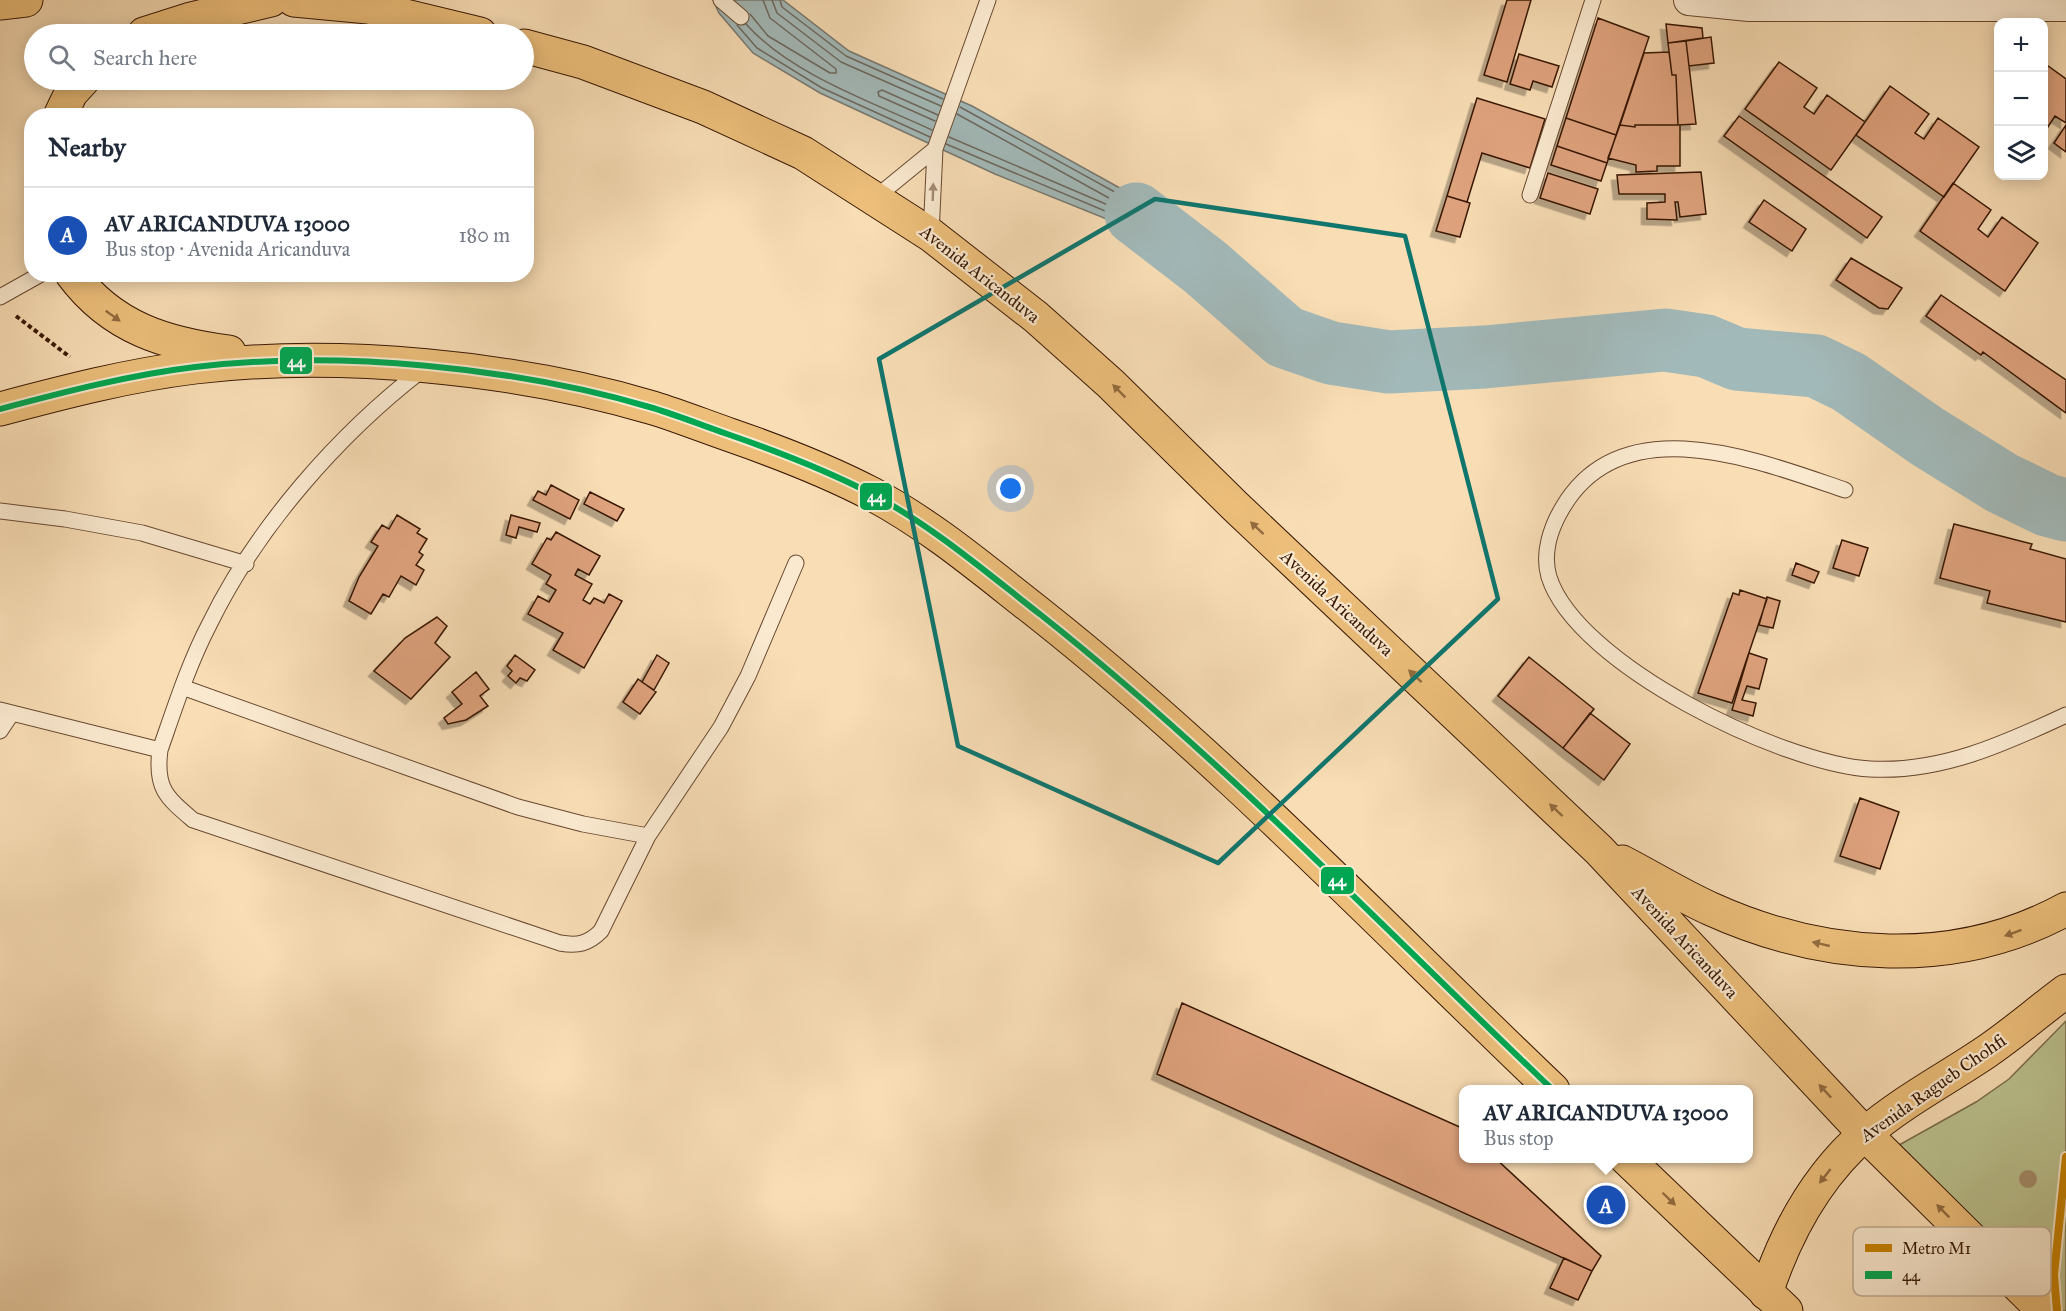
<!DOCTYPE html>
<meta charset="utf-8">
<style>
body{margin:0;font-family:"IM FELL Great Primer",serif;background:#f2f2f3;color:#1f2937}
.controls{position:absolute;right:18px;top:18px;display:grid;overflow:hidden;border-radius:12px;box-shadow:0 3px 15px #0003}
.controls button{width:54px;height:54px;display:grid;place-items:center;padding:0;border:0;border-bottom:2px solid #e0e1e3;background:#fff;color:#1f2937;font:30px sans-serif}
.you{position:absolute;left:1011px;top:489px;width:21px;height:21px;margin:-15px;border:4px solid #fff;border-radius:50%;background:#1a73e8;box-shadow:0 0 0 9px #1a73e833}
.badge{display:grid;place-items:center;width:39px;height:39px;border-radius:50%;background:#0f766e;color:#fff;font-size:20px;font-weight:700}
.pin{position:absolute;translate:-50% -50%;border:3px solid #fff;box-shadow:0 2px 6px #0006}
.popup{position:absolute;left:1459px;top:1085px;width:294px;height:78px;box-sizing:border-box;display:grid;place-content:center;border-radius:12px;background:#fff;filter:drop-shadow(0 2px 4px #0005);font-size:20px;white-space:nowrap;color:#747a83}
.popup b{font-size:22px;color:#1f2937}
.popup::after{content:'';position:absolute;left:50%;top:100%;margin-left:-12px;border:12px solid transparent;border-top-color:#fff}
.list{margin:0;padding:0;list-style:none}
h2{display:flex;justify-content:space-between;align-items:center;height:78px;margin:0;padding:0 24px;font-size:26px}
h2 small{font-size:20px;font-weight:400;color:#747a83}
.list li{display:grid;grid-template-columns:39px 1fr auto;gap:18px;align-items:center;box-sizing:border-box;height:96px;padding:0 24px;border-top:2px solid #e0e1e3}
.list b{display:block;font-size:22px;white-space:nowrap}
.list p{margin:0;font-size:20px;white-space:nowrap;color:#747a83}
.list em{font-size:20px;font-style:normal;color:#747a83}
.icon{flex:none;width:33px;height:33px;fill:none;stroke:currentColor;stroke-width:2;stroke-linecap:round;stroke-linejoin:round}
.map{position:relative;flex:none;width:2066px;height:1311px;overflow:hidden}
.search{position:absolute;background:#fff;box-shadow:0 3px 15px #0003;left:24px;top:24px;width:510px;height:66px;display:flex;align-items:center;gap:15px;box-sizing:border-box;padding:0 21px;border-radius:33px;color:#747a83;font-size:22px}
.panel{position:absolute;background:#fff;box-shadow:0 3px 15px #0003;left:24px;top:108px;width:510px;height:174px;border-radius:24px}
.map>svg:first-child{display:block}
.green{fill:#bbc28f;stroke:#7a6d4a;stroke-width:1.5}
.water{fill:#a2b9b9;stroke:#787971;stroke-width:1.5}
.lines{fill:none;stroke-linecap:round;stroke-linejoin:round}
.shore{stroke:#6d685e;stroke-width:1.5}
.river{stroke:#a2b9b9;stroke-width:63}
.building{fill:#dfa37e;stroke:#381804;stroke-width:1.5;filter:url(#shadow)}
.lane-casing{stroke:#684930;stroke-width:17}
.street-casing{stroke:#684930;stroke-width:32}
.primary-casing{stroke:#381804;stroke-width:35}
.highway-casing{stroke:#381804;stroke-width:35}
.path{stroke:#381804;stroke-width:4;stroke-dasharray:4.5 3;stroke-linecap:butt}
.lane{stroke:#fae9cf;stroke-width:15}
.street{stroke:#fae9cf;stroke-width:30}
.primary{stroke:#ecbe7a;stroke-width:33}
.highway{stroke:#ecbe7a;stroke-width:33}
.bus-1-casing{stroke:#fae9cf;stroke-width:10}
.bus-1{stroke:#00a651;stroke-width:6}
.metro-1-casing{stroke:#fae9cf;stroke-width:12}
.metro-1{stroke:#c78201;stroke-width:8}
.tree{fill:#a48d6b}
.oneway{fill:#a38b74}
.oneway2{fill:#926b3f}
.marked{fill:none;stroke:#0f766e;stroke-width:4.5;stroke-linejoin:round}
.labels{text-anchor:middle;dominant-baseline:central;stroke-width:4.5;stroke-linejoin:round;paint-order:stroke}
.street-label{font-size:18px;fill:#381804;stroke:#fae9cf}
.key{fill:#fae9cf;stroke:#c0aa92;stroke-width:1.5}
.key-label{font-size:16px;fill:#381804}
.line-badge{stroke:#fae9cf;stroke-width:2}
.badge-label{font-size:16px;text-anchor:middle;font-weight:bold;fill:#fff}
</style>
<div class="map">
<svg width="2066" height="1311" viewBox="0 0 2066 1311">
<defs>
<filter id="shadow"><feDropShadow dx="-5.5" dy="5.5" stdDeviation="0" flood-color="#0004"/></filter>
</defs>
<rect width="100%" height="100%" fill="#f8ddb5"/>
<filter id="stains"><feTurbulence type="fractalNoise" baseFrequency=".00333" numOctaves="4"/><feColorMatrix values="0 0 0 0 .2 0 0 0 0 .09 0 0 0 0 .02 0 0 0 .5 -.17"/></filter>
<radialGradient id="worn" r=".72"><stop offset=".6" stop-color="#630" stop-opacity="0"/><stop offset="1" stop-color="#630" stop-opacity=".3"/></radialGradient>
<path class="green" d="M2066,1021V1311H2056L1892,1149L1976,1102L2009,1079Z"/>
<path class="water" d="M713,0H783L849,51L972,106L1136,197L1177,228L1205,267L1172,253L1134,230L995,174L820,93L753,53L719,13Z"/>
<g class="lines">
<path class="shore" d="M772,0L777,13L841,62L941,106
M780,0L782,7L846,56L943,99
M750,14L768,36L830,73H836V69L770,18L763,0
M746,24C790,74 872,102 932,130
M737,25L757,48L822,88L930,137
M935,121L879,96L878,92L882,90L938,115
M949,137L1115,208L1119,206L1118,203L957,114
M946,144L1136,224L1177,248L1181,247L1173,233L1133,202L960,107"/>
<path class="river" d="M1136,214L1205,267L1285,337L1331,353L1389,362L1485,357L1665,340L1706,346L1737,359L1816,366L1849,382L1928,437L2002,483L2047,505L2066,510"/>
</g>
<path class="building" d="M1507,0H1531L1507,82L1484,75Z
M1598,18L1649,37L1616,135L1566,118Z
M1666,24L1702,28L1703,38L1668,43Z
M1711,37L1714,63L1689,66L1686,41Z
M1686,41L1696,124L1678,125L1676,75H1672L1668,43Z
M1669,52L1672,75H1676L1678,125H1635V127L1620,125L1644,53Z
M1519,54L1559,66L1552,87L1533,81L1530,90L1510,84Z
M1779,62L1817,88L1804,107L1814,114L1827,95L1865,122L1831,170L1745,109Z
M2044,63L2066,79V123L2055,116L2044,133Z
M1890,86L1929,114L1915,133L1924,139L1938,118L1979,147L1944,197L1856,135Z
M1477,98L1545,119L1530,168L1482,153L1467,202L1447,196Z
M1739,116L1882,217L1867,238L1724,136Z
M1566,118L1616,135L1607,163L1557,146Z
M1620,125L1635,127V125H1680V166H1657V171L1636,172V165L1608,158Z
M2066,125V152L2054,143Z
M1557,146L1607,163L1601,181L1551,165Z
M1701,172L1706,214L1680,217L1678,202H1675L1677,220L1647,219V203L1665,202V194H1619L1617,175Z
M1548,173L1598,189L1590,214L1540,198Z
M1953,183L1991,210L1978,229L1988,237L2002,217L2038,243L2005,291L1920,231Z
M1447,196L1470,203L1460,237L1436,231Z
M1764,200L1806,229L1792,251L1749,222Z
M1851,258L1902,288L1888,309L1879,308L1836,280Z
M1941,295L2066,380V413L1983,352L1981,355L1926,316Z
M551,485L579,500L570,519L533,500L538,491L546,495Z
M590,492L624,509L617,521L584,504Z
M397,515L420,529L417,533L427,539L419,552L423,555L416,565L424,570L416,585L401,576L389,597L383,594L371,614L349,601L359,577L378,546L371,542L382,525L389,529Z
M511,515L540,523L537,532L519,527L516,538L506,535Z
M1954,524L2032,544L2030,549L2066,559V622L1987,603L1990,591L1940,578Z
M556,532L600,556L589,575L578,569L575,575L592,584L583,600L590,604L594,598L604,603L609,594L622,601L584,668L553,650L563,633L528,614L538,596L549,602L556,590L546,584L551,575L532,564L547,538L551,540Z
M1842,540L1868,548L1859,576L1833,568Z
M1796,563L1819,572L1814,583L1792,575Z
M1740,590L1767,599L1732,703L1698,693L1733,593L1739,595Z
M1767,597L1780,601L1773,628L1759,625Z
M437,617L447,626L435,643L450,657L411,699L374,671L405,638Z
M1749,653L1767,659L1759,689L1747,686L1742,700L1756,703L1753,716L1732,710Z
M515,655L535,670L527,681L520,678L516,683L508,676L512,671L507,666Z
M657,655L669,663L654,690L642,682Z
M1529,657L1594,709L1563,748L1498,696Z
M476,672L489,689L480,696L488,706L466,720L448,724L444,718L462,704L452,692Z
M638,679L656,692L640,714L623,702Z
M1590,713L1630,744L1604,780L1563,748Z
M1860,798L1899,812L1880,869L1840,856Z
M1182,1003L1462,1128L1464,1158H1495L1601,1256L1592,1271L1157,1074Z
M1564,1258L1592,1271L1578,1300L1550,1288Z"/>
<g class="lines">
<defs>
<path id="lane" d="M721,0L741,17
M1530,195L1593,0
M875,198L935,149
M931,235L935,149L988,0
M0,297L41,274
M422,370C338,435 257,527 210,623C189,663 175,707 160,750C155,788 166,797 193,820L560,943C578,946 588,944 601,931L648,836
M1845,490C1759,461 1623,406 1563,507C1551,527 1542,553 1549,577C1577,665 1783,764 1870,769C1940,773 2004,744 2066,715
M0,511L65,519L142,533L246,564
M182,687L518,807L583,824L648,836L721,727L748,676L796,563
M0,710L160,750
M0,731L12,713"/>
<path id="street" d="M1689,0L1749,6H2066"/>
<path id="primary" d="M1766,1293C1786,1232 1816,1176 1866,1133C1902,1102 1946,1079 1986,1052C2014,1033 2039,1011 2066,991"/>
<path id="highway" d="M294,0L368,7L480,34
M0,3L26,0
M144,34L191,19L271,0
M524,46L583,62L703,107L803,153L931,235L1036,317L1111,384L1235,506L1599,850L1865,1134L2044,1311
M60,116L71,93L83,80
M72,274C112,328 166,344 229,352
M0,409C64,392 129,375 195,367C338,350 515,367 653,408C679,416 704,426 730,435C779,452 826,470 872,494C934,527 987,573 1041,615C1224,760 1385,930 1553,1090
M1622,862C1651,877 1680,895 1711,909C1824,960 1954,970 2066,909
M1626,1158L1786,1311"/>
</defs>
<use href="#lane" class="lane-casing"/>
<use href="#street" class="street-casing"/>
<use href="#primary" class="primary-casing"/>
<use href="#highway" class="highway-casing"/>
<path class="path" d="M16,316L70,357"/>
<use href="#lane" class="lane"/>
<use href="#street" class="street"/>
<use href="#primary" class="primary"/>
<use href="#highway" class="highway"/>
<defs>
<path id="bus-1" d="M0,409C64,392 129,375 195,367C338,350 515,367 653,408C679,416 704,426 730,435C779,452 826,470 872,494C934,527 987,573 1041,615C1224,760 1385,930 1553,1090"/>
</defs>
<use href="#bus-1" class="bus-1-casing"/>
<use href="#bus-1" class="bus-1"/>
<defs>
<path id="metro-1" d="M2057,1311L2054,1275L2066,1157"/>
</defs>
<use href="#metro-1" class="metro-1-casing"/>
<use href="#metro-1" class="metro-1"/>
</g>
<circle class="tree" cx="2028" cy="1179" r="9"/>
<defs><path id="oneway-solid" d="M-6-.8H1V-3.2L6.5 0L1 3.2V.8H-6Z" transform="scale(1.5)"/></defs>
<use class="oneway" href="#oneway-solid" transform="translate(933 192) rotate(-88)"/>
<g class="oneway2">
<use href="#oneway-solid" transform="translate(113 316) rotate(36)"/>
<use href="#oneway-solid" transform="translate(1119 391) rotate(-135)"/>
<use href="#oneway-solid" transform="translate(1257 528) rotate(-137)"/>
<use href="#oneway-solid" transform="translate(1415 676) rotate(-137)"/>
<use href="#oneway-solid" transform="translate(1556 810) rotate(-137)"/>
<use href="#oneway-solid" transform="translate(2013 933) rotate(160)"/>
<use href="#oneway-solid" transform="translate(1821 944) rotate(-167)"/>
<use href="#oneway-solid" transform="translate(1825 1091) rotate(-133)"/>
<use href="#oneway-solid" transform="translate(1825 1176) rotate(128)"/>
<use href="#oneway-solid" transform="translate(1669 1199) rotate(44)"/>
<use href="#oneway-solid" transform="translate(1943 1211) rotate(-135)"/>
</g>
<path class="marked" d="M1155,199L1405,236L1498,599L1218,863L958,746L879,359Z"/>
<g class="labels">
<g class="street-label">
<text transform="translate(980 274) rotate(38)">Avenida Aricanduva</text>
<text transform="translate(1337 603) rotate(43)">Avenida Aricanduva</text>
<text transform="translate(1685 942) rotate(47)">Avenida Aricanduva</text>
<text transform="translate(1933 1088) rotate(-35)">Avenida Ragueb Chohfi</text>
</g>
</g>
<rect x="1853" y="1227" width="198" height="69" rx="9" class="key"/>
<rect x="1865" y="1244" width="27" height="8" fill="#c78201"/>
<rect x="1865" y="1271" width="27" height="8" fill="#00a651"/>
<g class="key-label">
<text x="1902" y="1254">Metro M1</text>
<text x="1902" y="1281">44</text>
</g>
<g class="line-badge">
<rect x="279" y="346" width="34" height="29" rx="6" fill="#00a651"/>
<rect x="859" y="482" width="34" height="29" rx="6" fill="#00a651"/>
<rect x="1320" y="866" width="35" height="29" rx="6" fill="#00a651"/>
</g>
<g class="badge-label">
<text x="296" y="367">44</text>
<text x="876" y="502">44</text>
<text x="1337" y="886">44</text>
</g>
<rect width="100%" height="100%" filter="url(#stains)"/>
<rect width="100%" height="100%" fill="url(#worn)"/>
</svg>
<div class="controls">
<button>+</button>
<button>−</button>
<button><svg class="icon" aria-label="layers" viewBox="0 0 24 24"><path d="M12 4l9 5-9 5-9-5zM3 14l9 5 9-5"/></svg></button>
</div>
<div class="you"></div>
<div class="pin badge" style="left:1606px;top:1205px;background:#1a4fb4">A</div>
<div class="popup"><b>AV ARICANDUVA 13000</b>Bus stop</div>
<div class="search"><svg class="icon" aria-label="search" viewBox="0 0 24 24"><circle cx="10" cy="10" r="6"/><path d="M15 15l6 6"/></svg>Search here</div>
<section class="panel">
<h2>Nearby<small></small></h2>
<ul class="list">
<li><span class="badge" style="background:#1a4fb4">A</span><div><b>AV ARICANDUVA 13000</b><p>Bus stop · Avenida Aricanduva</p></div><em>180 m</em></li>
</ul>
</section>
</div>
